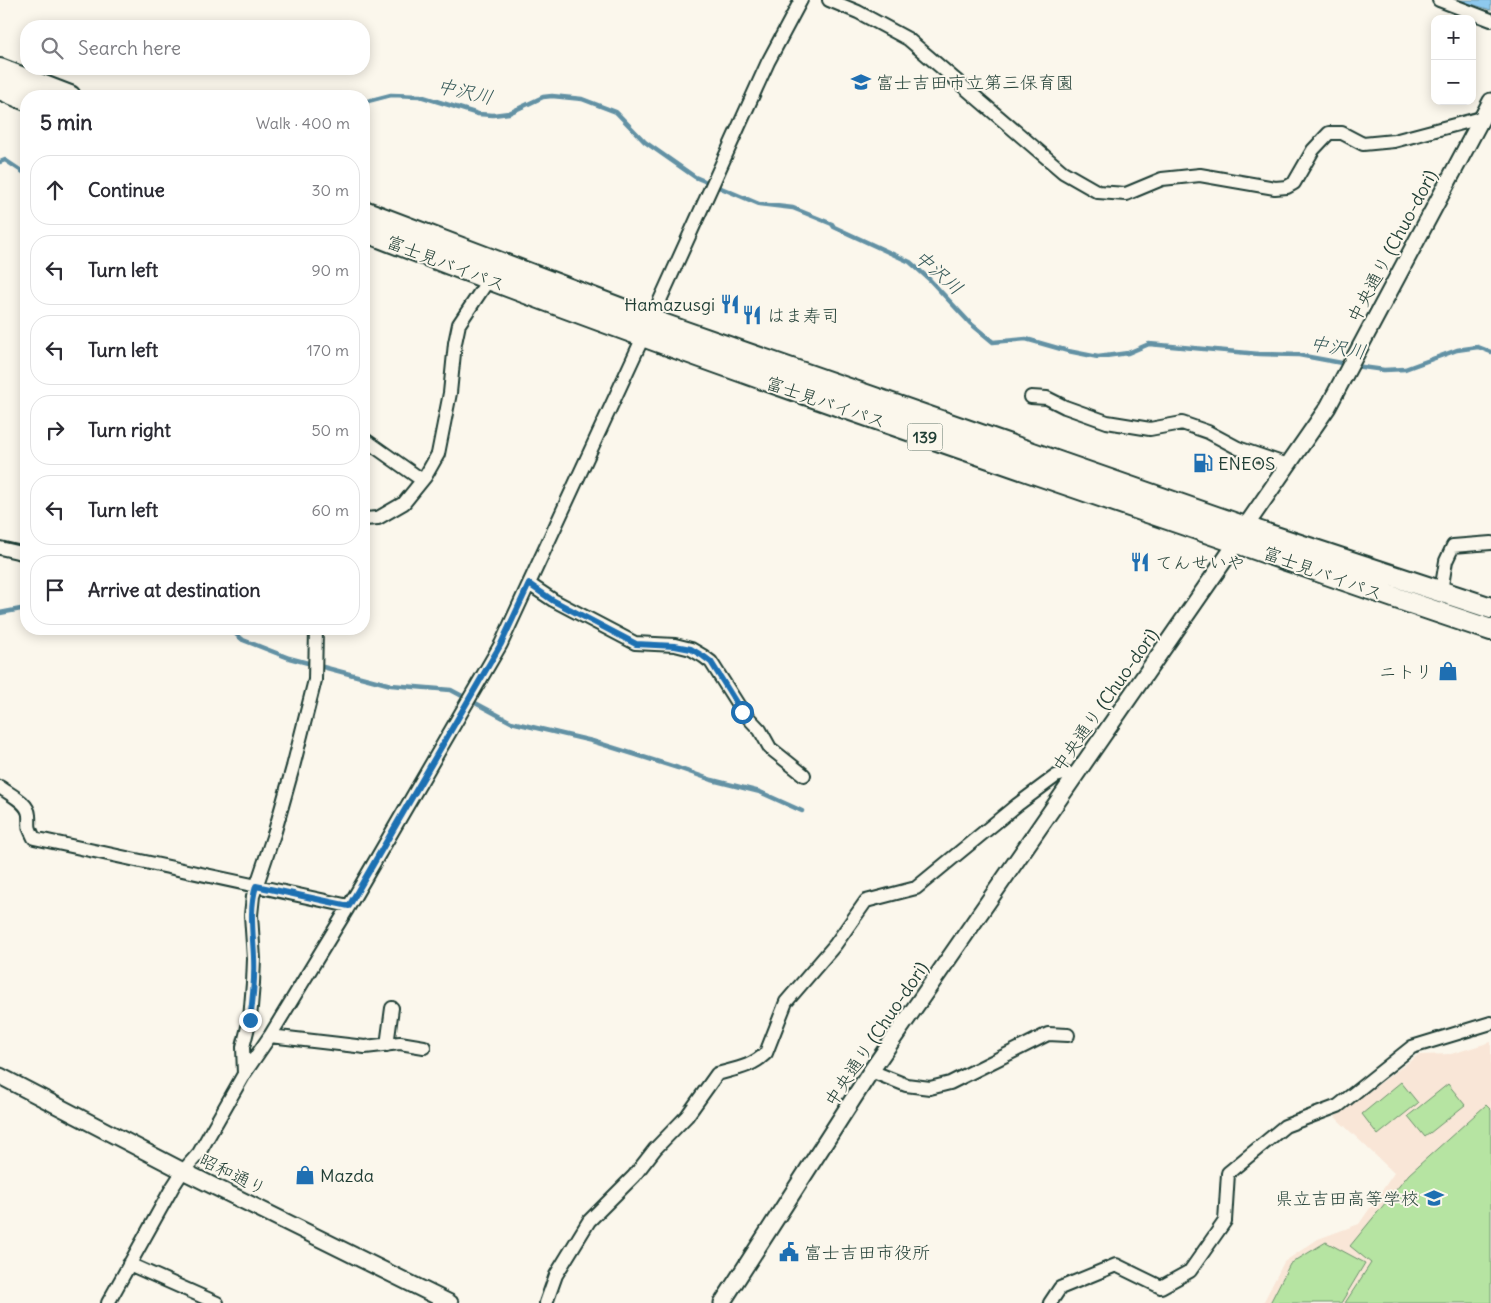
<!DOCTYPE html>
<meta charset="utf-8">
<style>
body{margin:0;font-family:Delius,"Klee One",sans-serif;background:#f2f2f3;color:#2b2b33}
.controls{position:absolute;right:15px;top:15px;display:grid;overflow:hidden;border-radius:10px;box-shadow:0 2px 12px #0003}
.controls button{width:45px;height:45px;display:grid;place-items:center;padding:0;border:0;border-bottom:1px solid #e1e1e2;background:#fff;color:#2b2b33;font:25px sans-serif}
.stop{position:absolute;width:15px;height:15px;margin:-11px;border:4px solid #1f6fb2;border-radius:50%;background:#fff}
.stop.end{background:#1f6fb2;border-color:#fff;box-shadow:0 1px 5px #0008}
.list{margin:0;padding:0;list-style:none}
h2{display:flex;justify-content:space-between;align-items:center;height:65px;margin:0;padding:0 20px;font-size:21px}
h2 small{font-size:16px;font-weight:400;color:#7c7c81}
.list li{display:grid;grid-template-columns:32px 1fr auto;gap:15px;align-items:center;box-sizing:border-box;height:70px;margin:0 10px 10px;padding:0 10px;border:1px solid #e1e1e2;border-radius:20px}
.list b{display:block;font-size:19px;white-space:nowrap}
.list em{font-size:16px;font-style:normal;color:#7c7c81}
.icon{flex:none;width:28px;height:28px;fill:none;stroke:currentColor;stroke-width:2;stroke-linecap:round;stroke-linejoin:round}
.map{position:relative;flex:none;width:1491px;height:1303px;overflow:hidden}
.search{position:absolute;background:#fff;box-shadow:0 2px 12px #0003;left:20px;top:20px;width:350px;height:55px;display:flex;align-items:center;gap:12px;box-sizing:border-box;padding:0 18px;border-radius:20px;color:#7c7c81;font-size:19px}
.panel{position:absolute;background:#fff;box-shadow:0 2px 12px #0003;left:20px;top:90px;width:350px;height:545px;border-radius:20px}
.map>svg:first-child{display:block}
.built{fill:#f9e6d7}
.green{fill:#b6e4a2;stroke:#6a906b}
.water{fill:#8ec9ee;stroke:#6291a4}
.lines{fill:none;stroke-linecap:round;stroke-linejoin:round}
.stream{stroke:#6291a4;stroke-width:4.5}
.minor-casing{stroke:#1f3d34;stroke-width:16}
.tertiary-casing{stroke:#1f3d34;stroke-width:19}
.trunk-casing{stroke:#1f3d34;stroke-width:24}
.minor{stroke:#fbf7ec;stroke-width:12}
.tertiary{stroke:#fbf7ec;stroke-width:15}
.trunk{stroke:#fbf7ec;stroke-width:20}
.route{stroke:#1f6fb2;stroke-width:6}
.labels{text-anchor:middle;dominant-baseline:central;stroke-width:4;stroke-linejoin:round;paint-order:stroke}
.shield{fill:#fbf7ec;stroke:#61756b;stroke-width:1}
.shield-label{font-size:16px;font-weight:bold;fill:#1f3d34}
.poi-label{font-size:18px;fill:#1f3d34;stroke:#fbf7ec;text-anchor:start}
.street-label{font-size:18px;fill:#1f3d34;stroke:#fbf7ec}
.water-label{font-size:19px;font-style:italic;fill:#355959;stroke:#fbf7ec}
</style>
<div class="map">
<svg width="1491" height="1303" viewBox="0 0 1491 1303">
<rect width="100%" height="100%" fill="#fbf7ec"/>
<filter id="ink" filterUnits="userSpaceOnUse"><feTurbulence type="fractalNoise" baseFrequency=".02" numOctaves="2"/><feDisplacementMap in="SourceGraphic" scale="10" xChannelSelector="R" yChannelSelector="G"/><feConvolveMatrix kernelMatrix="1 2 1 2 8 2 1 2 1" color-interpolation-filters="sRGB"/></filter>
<g filter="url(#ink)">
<path class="built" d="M1491,1042V1303H1263L1284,1262L1318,1239L1359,1224L1394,1173L1335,1117L1418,1055L1451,1054Z"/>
<path class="green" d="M1401,1082L1418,1103L1378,1135L1362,1114Z
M1448,1084L1465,1105L1425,1137L1408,1116Z
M1486,1105L1491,1110V1303H1345L1371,1263L1350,1246L1409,1174Z
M1326,1242L1365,1263L1341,1303H1270L1290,1264Z"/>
<path class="water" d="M1458,0H1491V10Z"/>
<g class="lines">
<path class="stream" d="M364,102L391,95L420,96L478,114L493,115L509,113L543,97L552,96L582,99L616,112L645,142L695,177L759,204L793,208L832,224L834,227L910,262L929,279L970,323L993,342L1026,339L1068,351L1098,357L1128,353L1149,344L1259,354L1299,355L1347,364
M0,162L5,160L26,174
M1355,366L1384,370L1405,369L1457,350L1478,347L1491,352
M0,613L26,608
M230,629L243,640L289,658L391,685L451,690L511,722L592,741L678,768L712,780L760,792L802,811"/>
<defs>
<path id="minor" d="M829,0L858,12L908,39L1063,172L1098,192L1126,194L1162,179L1200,175L1275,188L1287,187L1294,183L1313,150L1329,133H1342L1363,144L1394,141L1481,118
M1439,0L1491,20
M1031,397L1047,398L1065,407L1107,422L1150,429L1182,423L1208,432L1238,448L1288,465
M364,439L422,480
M364,519L378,518L404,503L425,477L438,454L450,393L455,343L459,324L489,279
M0,548L26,554
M529,584L553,600L635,643L675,645L691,649L703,656L711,662L742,711L760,730L770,748L804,775
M1441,591L1446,561L1453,546L1491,543
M0,787C9,794 28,802 29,815C30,828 27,824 34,838L349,906
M270,1036L365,1047L400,1043L424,1047
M387,1045L392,1008
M871,1071L906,1085L930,1088L950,1083L1048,1034L1068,1035
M244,1074L243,1047L250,1019L253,983L254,959L251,915L253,896L275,831L293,767L315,680L316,629
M129,1264L217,1303
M108,1303L172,1188L183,1171L199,1153L244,1074L270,1036L349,906L501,644L656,309L768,62L801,0
M546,1303L556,1275L589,1221L634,1176L655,1149L687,1116L717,1074C735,1069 752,1067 766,1053L786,1002L835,945L866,901L916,888L1017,805L1056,776L1067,773L1076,775
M1050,1303L1060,1288L1116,1265L1161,1287L1190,1271L1225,1221L1228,1173L1285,1126L1338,1106L1412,1047L1491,1023"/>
<path id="tertiary" d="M0,1076L183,1171L450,1303
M722,1303L871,1071L1237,542L1245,527L1328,407L1491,101"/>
<path id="trunk" d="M0,69L70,96
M0,89L26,100
M364,211L651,320L1245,527L1491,608
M364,231C621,332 883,422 1144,511C1260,550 1375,592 1491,630"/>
</defs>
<use href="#minor" class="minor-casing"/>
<use href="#tertiary" class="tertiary-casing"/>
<use href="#trunk" class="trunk-casing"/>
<use href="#minor" class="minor"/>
<use href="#tertiary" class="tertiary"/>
<use href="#trunk" class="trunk"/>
</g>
</g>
<g class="lines" filter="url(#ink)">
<path class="route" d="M250,1020C253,999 255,978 254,957C253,933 249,910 256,886L349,906L501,644L529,584L552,600L636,644L675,646L691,649L703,656L711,662L742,712"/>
</g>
<defs>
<symbol id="school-bare" viewBox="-9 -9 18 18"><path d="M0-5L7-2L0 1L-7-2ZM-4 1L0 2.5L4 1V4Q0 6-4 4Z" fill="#1f6fb2" stroke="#fbf7ec" stroke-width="2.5" paint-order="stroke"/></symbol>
<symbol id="restaurant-bare" viewBox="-9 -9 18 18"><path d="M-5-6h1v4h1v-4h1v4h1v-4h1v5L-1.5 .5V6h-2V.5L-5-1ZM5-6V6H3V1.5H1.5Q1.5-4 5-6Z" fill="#1f6fb2" stroke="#fbf7ec" stroke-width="2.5" paint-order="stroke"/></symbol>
<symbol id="fuel-bare" viewBox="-9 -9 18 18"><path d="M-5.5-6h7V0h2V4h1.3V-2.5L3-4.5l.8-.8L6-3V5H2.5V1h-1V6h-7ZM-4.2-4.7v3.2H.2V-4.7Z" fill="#1f6fb2" stroke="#fbf7ec" stroke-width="2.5" paint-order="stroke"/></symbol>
<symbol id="shop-bare" viewBox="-9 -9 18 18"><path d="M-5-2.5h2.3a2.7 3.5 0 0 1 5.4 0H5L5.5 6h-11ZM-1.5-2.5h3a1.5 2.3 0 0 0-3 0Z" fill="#1f6fb2" stroke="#fbf7ec" stroke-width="2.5" paint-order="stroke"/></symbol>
<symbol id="civic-bare" viewBox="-9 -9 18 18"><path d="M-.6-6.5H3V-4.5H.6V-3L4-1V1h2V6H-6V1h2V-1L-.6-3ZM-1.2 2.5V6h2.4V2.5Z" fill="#1f6fb2" stroke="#fbf7ec" stroke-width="2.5" paint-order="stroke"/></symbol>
</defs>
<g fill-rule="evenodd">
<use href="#school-bare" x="847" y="68" width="28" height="28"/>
<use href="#restaurant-bare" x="716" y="290" width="28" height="28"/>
<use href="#restaurant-bare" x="738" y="301" width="28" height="28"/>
<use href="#fuel-bare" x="1189" y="449" width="28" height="28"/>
<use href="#restaurant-bare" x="1126" y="548" width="28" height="28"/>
<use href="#shop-bare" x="1434" y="657" width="28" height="28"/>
<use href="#shop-bare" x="291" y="1161" width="28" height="28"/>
<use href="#school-bare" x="1420" y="1184" width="28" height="28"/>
<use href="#civic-bare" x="775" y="1238" width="28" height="28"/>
</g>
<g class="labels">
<rect class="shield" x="907.5" y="423.5" width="35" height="27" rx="4"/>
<g class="shield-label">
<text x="925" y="437">139</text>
</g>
<g class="poi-label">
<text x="876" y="82">富士吉田市立第三保育園</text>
<text x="715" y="304" text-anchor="end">Hamazusgi</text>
<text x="767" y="315">はま寿司</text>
<text x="1218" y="463">ENEOS</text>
<text x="1155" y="562">てんせいや</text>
<text x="1433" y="671" text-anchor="end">ニトリ</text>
<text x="320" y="1175">Mazda</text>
<text x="1419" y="1198" text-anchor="end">県立吉田高等学校</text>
<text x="804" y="1252">富士吉田市役所</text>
</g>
<g class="street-label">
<text transform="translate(1392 246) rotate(-62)">中央通り (Chuo-dori)</text>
<text transform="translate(446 263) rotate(21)">富士見バイパス</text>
<text transform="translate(826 402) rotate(19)">富士見バイパス</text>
<text transform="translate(1323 573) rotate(20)">富士見バイパス</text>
<text transform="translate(1105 700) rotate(-55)">中央通り (Chuo-dori)</text>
<text transform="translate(876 1034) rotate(-56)">中央通り (Chuo-dori)</text>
<text transform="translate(233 1174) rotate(26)">昭和通り</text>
</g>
<g class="water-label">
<text transform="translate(465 91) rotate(13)">中沢川</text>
<text transform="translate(939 272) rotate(41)">中沢川</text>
<text transform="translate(1338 347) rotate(10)">中沢川</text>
</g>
</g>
</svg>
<div class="controls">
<button>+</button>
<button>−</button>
</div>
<div class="stop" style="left:742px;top:712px"></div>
<div class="stop end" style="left:250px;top:1020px"></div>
<div class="search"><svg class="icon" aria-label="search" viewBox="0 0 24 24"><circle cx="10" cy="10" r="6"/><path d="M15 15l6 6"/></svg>Search here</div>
<section class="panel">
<h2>5 min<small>Walk · 400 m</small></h2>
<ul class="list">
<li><svg class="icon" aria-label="ahead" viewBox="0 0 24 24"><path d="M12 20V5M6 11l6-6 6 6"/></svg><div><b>Continue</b></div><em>30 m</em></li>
<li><svg class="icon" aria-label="left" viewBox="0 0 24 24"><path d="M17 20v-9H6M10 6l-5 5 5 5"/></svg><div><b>Turn left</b></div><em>90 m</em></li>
<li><svg class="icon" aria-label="left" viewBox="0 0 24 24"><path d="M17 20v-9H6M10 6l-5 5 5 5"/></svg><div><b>Turn left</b></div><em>170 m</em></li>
<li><svg class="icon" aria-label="right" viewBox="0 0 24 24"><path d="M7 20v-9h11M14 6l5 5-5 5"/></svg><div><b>Turn right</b></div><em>50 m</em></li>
<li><svg class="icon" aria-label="left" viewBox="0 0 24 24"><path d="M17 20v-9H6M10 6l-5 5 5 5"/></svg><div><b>Turn left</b></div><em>60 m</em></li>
<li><svg class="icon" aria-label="arrive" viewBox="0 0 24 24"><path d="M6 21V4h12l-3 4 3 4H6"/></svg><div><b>Arrive at destination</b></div></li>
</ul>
</section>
</div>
